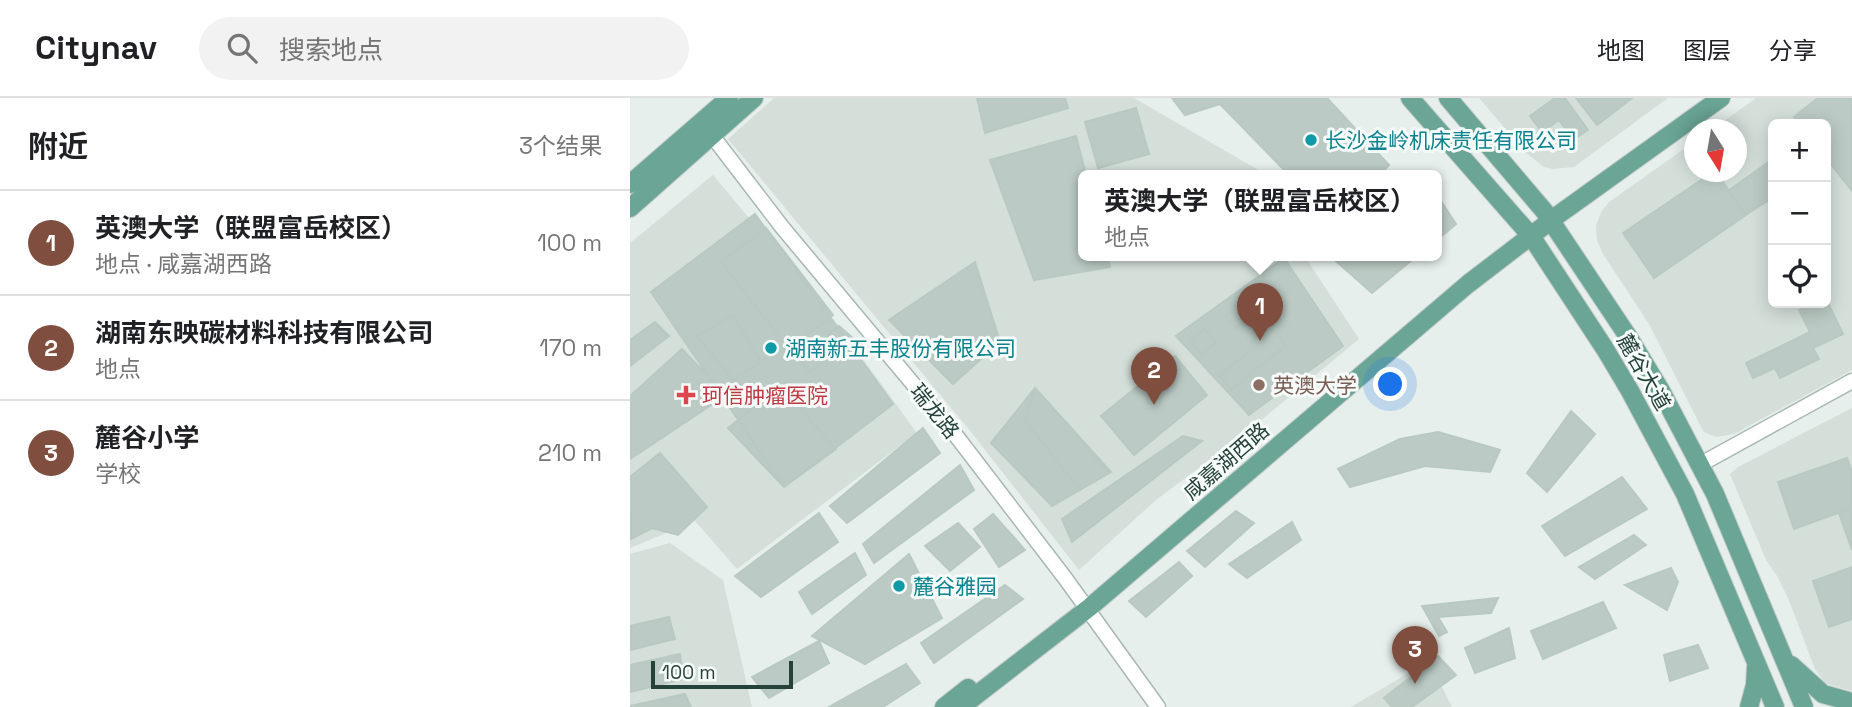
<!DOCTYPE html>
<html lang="zh">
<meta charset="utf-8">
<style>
body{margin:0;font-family:"Space Grotesk","Noto Sans SC",sans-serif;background:#f2f2f2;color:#202124}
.controls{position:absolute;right:21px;top:21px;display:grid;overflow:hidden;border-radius:10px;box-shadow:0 4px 18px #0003}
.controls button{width:63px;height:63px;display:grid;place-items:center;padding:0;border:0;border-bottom:2px solid #e0e0e0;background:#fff;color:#202124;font:35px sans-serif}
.compass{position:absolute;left:1054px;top:21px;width:63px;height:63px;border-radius:50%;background:#fff;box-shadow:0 4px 18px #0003;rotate:169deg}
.scale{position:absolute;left:21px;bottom:18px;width:142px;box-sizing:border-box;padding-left:7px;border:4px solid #24423a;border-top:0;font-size:19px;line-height:24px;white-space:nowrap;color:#24423a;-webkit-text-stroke:5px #f7fbf9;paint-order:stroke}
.you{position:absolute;left:761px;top:287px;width:24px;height:24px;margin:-18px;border:5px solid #fff;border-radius:50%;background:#1a73e8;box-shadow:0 0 0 10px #1a73e833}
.badge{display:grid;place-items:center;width:46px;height:46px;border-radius:50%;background:#7f4e3f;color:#fff;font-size:23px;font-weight:700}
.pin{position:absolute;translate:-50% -58px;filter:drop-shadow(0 2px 4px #0008)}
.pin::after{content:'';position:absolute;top:37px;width:24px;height:21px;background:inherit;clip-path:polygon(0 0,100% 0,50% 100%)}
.popup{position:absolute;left:448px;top:72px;width:364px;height:91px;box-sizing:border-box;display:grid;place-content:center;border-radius:10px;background:#fff;filter:drop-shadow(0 2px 5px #0005);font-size:23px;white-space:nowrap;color:#757577}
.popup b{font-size:26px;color:#202124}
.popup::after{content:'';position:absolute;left:50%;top:100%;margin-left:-14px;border:14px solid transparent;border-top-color:#fff}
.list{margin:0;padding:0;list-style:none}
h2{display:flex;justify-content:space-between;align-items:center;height:91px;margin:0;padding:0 28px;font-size:30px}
h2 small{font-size:23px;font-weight:400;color:#757577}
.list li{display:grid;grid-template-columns:46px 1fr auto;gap:21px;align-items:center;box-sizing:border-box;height:105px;padding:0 28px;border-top:2px solid #e0e0e0}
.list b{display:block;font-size:26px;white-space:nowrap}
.list p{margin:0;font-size:23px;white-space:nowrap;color:#757577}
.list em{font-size:23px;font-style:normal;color:#757577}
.icon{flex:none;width:38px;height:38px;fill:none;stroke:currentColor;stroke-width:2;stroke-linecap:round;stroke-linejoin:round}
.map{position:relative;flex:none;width:1222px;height:609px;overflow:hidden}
header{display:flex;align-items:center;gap:42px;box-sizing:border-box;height:98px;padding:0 35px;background:#fff;border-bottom:2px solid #e0e0e0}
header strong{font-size:33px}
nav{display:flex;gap:38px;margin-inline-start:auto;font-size:24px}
.search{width:490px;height:63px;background:#f2f2f2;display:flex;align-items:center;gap:18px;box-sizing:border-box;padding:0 24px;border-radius:38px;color:#757577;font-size:26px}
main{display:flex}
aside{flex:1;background:#fff}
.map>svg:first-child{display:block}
.built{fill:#d4dfda;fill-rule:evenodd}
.building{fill:#bbcac4;stroke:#b8c9c2;stroke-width:2}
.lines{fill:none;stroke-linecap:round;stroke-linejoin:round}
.minor-casing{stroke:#a8b8b2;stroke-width:17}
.major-casing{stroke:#c2cac8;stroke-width:20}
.minor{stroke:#fff;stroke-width:14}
.major{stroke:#6aa596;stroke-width:18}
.culture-dot{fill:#0f9aa8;stroke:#f7fbf9;stroke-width:2.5}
.education-dot{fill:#8d6e63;stroke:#f7fbf9;stroke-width:2.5}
.health-dot{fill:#e0444e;stroke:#f7fbf9;stroke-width:2.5}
.labels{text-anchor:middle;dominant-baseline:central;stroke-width:6;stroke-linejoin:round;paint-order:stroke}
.culture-label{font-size:21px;fill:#0d838f;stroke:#f7fbf9;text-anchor:start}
.street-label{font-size:21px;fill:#24423a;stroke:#f7fbf9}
.education-label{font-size:21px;fill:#785e54;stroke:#f7fbf9;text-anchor:start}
.health-label{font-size:21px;fill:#be3a42;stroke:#f7fbf9;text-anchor:start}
</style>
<header>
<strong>Citynav</strong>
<div class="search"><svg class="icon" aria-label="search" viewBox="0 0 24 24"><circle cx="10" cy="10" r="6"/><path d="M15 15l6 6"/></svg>搜索地点</div>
<nav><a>地图</a><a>图层</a><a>分享</a></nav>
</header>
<main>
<aside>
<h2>附近<small>3个结果</small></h2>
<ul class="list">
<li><span class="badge">1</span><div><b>英澳大学（联盟富岳校区）</b><p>地点 · 咸嘉湖西路</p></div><em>100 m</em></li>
<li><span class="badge">2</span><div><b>湖南东映碳材料科技有限公司</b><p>地点</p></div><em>170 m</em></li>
<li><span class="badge">3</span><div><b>麓谷小学</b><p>学校</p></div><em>210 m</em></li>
</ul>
</aside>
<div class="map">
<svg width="1222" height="609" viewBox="0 0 1222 609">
<rect width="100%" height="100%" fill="#e6efeb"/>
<path class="built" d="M144,0H504L637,77H453V157H674L729,241L618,333L526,402L449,472L341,334L98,41Z
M849,0H1038L944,69L923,71L914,69L895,54Z
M1126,0H1222V272L1104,336L1086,339L1074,334L1071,329L1019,226L973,156L967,142L966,128L971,114L979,104L1064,44V74H1106V32L1083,31ZM1143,26H1196V205H1143Z
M83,77L209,228L287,335L107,471L65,423L0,450V145Z
M1222,310V593H1221L1195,585L1185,571L1158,500L1147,478L1136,462L1100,376L1108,369Z
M40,445L93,482L122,609H0V456Z
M799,563L822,609H721Z"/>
<path class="building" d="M347,0H435L438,10L355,35Z
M542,0H697L759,67L750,77H659L590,6L555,17Z
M925,0H935L958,32L943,42L929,22L912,34L900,18Z
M946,0H1002L967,27Z
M1188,0H1222V93L1196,60V26H1170L1164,19Z
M506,10L519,56L468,70L455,24Z
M446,38L456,77H453V157H477L480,169L404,182L360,62Z
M1143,61V99L1116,117L1098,93Z
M1083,74H1086L1116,117L1024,180L993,135Z
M807,97L826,126L807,142Z
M125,116L263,306L154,389L21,194Z
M136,130L203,217L159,251L91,164Z
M699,157H788L742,195Z
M654,160L713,248L619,317L546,238Z
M345,164L370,244L323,286L259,222Z
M1196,201L1213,236L1183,250L1189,261L1150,280L1145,270L1123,280L1116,265L1180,234L1169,212L1185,205H1196Z
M608,207L619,219L606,230L595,219Z
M103,217L131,264L103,282L67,238Z
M25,224L39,238L0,268V242Z
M209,228L225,242L179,274L167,260Z
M574,231L586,244L572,257L560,244Z
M644,233L656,247L601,292L589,278Z
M52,251L96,297L0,361V298Z
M545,258L577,297L504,357L471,318Z
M150,288L206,351L154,389L98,330Z
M405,290L479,375L450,392L395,322Z
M405,290L481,374L422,408L361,345Z
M941,313L965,336L917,394L897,375Z
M293,330L310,355L217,425L200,408Z
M808,334L870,352L860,374L795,368L720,389L708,371L770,341Z
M553,338L572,343L442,444L432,421Z
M30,355L77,409L48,437L22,430L1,441L0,379Z
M1217,360L1222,374V410L1164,431L1148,384Z
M330,367L344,392L244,465L233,446Z
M992,379L1017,411L935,458L912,428Z
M1222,410V452L1209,415Z
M606,413L624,425L575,469L557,453Z
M189,415L208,444L131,499L105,478Z
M363,416L395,452L369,469L344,431Z
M662,424L671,442L617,480L599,466Z
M328,425L350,449L320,473L295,448Z
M1004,437L1016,447L965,481L949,469Z
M225,455L236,477L182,516L169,494Z
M279,456L312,520L235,566L182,538Z
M549,464L562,478L516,519L499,503Z
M1222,469V521L1199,529L1183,483Z
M1041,470L1048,484L1037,512L995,487Z
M375,487L393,501L304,565L291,545Z
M868,500L861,515L808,519L817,534L809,538L792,508Z
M973,504L986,530L913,561L901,533Z
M39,519L45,541L0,552V528Z
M879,530L885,560L845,575L835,550Z
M189,543L199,565L139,600L122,579Z
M1068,547L1078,570L1040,583L1034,557Z
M50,556L53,581L0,594V567Z
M808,558L826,577L782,609H762L754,600Z
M276,566L290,585L253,609H199Z
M55,596L61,609H0V608Z"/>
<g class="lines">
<defs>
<path id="minor" d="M77,31L152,129L324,335L435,480L528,609
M1071,366L1222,283"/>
<path id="major" d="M780,0L901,138L975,251L1000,293L1055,396L1145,609
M818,0L915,114L999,240L1031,293L1085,396L1174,609
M0,86L99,0
M0,110L124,0
M1161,567L1193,596L1222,604
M314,609L338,590
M331,609L460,509L838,186L928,117L1091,0
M1119,609L1125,587L1126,569"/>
</defs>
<use href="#minor" class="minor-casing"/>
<use href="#major" class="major-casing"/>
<use href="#minor" class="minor"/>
<use href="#major" class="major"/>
</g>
<g class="culture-dot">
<circle cx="681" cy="42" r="7"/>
<circle cx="141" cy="250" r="7"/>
<circle cx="269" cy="488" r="7"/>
</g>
<circle class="education-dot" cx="629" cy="287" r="7"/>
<path class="health-dot" d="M52.5 286.5h7v7h7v7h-7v7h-7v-7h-7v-7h7z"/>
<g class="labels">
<g class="culture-label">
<text x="695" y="42">长沙金岭机床责任有限公司</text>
<text x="155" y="250">湖南新五丰股份有限公司</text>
<text x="283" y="488">麓谷雅园</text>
</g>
<g class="street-label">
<text transform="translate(1014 274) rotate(60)">麓谷大道</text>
<text transform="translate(305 313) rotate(51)">瑞龙路</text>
<text transform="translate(596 363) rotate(-41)">咸嘉湖西路</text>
</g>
<g class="education-label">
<text x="643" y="287">英澳大学</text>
</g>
<g class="health-label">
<text x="72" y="297">珂信肿瘤医院</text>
</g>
</g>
</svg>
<div class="controls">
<button>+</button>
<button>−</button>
<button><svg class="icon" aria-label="locate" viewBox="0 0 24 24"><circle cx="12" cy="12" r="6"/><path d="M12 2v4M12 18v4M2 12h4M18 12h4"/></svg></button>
</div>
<svg class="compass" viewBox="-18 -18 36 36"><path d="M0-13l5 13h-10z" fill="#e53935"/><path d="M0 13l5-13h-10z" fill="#757577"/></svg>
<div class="scale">100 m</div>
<div class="you"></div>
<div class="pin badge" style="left:630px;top:243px">1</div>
<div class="popup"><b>英澳大学（联盟富岳校区）</b>地点</div>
<div class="pin badge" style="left:524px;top:307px">2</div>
<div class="pin badge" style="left:785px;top:586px">3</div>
</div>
</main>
